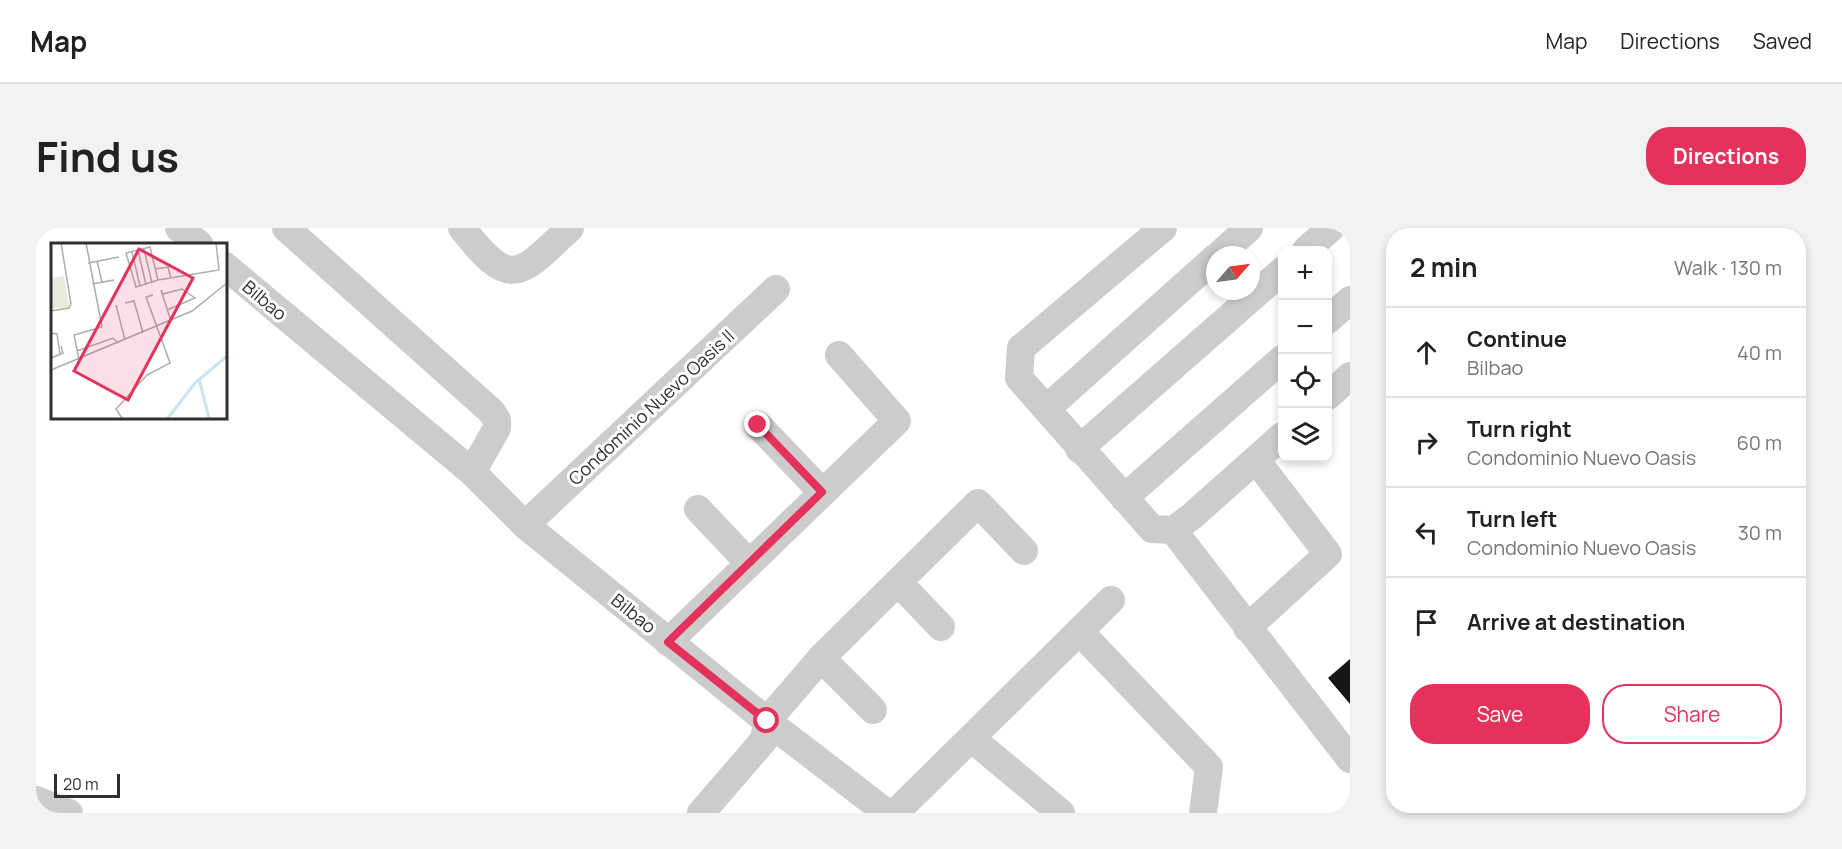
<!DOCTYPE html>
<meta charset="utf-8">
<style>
body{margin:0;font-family:Manrope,sans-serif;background:#f2f2f2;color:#222}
.controls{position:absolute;right:18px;top:18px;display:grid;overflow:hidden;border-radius:12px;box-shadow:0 3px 9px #0003}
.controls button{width:54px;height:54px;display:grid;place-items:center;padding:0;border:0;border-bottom:2px solid #e0e0e0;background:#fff;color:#222;font:30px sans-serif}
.compass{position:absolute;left:1170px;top:18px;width:54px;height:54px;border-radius:50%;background:#fff;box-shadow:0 3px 9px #0003;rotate:62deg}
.scale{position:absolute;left:18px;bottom:15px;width:66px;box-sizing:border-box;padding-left:6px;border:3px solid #2f2f2f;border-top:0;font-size:16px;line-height:21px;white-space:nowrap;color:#2f2f2f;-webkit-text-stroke:4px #fff;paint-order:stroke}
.stop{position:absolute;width:18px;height:18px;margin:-14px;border:4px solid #e5325c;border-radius:50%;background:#fff}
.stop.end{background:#e5325c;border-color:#fff;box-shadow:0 2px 6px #0008}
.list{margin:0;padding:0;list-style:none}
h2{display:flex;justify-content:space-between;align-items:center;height:78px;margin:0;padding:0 24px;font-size:26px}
h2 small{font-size:20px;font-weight:400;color:#767676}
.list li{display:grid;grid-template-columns:39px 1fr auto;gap:18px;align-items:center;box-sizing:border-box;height:90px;padding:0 24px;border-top:2px solid #e0e0e0}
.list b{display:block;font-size:22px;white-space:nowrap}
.list p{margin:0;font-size:20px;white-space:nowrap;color:#767676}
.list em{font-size:20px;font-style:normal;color:#767676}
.actions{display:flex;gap:12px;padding:18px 24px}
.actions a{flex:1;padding:14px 0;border:2px solid #e5325c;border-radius:24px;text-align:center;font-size:21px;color:#e5325c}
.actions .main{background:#e5325c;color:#fff}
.icon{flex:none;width:33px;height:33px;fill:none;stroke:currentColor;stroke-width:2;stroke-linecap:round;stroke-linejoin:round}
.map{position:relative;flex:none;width:1314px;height:585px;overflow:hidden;border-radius:24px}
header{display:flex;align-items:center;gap:36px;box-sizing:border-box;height:84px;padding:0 30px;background:#fff;border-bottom:2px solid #e0e0e0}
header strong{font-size:28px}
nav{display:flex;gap:33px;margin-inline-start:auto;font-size:21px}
.intro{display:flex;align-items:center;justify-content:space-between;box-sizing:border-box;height:144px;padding:0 36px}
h1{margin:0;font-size:42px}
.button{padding:15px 27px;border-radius:24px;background:#e5325c;color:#fff;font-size:21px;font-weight:700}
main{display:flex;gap:36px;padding:0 36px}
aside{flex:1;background:#fff;border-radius:24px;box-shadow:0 3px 9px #0003}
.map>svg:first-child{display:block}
.building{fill:#161616}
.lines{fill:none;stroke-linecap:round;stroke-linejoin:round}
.minor{stroke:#ccc;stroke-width:28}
.route{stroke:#e5325c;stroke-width:8}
.labels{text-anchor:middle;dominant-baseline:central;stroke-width:6;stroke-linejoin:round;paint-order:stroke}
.street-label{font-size:18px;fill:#2f2f2f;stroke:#fff}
.inset-river{fill:none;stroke:#c9e4ec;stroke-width:3}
.inset-road{fill:none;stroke:#acacac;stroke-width:1.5}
.view{fill:#e5325c;fill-opacity:0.15;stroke:#e5325c;stroke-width:3}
.inset-edge{fill:none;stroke:#2f2f2f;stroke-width:3}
</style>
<header>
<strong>Map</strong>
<nav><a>Map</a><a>Directions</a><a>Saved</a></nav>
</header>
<div class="intro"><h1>Find us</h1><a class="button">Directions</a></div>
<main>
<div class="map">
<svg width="1314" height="585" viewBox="0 0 1314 585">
<rect width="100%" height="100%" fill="#fff"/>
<path class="building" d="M1314,431V476L1292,450Z"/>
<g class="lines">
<path class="minor" d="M143,0L163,16
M250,0L456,184L461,192V200L436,244
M426,0C475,63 483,48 534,0
M1127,0L985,120L983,150L1116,301L1137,302L1155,289L1246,208
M1270,22L1295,0
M1183,27L1213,0
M189,38L436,244L489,297L731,493L851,585
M1292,92L1314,72
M1292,168L1314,148
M1010,181L1179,30
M722,197L786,264
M1043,221L1246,43
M1088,270L1246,131
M662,281L713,335
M489,297L740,61
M1137,302L1314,531
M862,354L905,399
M1211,400L1292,326L1220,232
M1043,403L1173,539L1167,585
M632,414L861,193L803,127
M785,430L837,482
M935,510L1025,585
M0,572L33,585
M665,585L728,512L731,493L785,430L942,275L988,323
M859,585L1075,372"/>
</g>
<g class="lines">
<path class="route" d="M722,197L786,264L632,414L731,493"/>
</g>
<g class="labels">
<g class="street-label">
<text transform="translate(229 72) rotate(40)">Bilbao</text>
<text transform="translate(615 179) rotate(-43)">Condominio Nuevo Oasis II</text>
<text transform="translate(598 385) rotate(39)">Bilbao</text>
</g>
</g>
<g transform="translate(15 15)">
<rect width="176" height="176" fill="#fff"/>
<path d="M13,33L18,64L0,66V35Z" fill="#e7ecdd"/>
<path class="inset-river" d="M148,136L158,175M117,175L144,140L176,113"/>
<path class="inset-road" d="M99,4L107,37L85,44L75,10ZM93,6L101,40M87,7L95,42M81,9L89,43M46,18L51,39M37,20L68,14M104,26L117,24L120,35M107,37L168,27L165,0M41,41L63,37M110,47L120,78M112,51L131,46L144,55L116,67M74,60L83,58L92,90M65,62L74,97M0,68L18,65L20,61L10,0M0,90L6,91L9,111M26,108L62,95L67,100M0,115L12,110L10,103M28,116L23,92L51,84L35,0M0,127L141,68L176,40M71,175L65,166L96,132L119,120L95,54L102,52"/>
<path class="view" d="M88,6L142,35L77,157L23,128Z"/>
<rect width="176" height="176" class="inset-edge"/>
</g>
</svg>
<div class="controls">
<button>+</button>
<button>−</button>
<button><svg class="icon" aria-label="locate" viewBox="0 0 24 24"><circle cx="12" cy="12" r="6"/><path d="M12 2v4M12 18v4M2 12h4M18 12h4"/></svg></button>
<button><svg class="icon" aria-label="layers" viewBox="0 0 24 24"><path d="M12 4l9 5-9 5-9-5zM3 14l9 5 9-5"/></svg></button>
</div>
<svg class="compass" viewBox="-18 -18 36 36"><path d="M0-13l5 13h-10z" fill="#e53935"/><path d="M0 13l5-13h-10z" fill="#767676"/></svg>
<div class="scale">20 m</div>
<div class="stop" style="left:731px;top:493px"></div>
<div class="stop end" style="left:722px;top:197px"></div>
</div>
<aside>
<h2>2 min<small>Walk · 130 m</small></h2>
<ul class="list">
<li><svg class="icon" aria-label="ahead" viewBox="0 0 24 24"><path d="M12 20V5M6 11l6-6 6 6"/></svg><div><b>Continue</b><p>Bilbao</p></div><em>40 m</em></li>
<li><svg class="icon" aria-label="right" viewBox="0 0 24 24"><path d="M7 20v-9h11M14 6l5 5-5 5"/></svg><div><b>Turn right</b><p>Condominio Nuevo Oasis</p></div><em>60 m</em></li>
<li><svg class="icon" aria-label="left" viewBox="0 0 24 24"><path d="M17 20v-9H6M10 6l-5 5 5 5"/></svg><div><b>Turn left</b><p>Condominio Nuevo Oasis</p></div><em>30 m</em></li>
<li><svg class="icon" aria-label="arrive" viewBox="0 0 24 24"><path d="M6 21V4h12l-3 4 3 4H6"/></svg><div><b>Arrive at destination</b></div></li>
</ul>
<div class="actions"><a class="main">Save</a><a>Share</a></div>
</aside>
</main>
